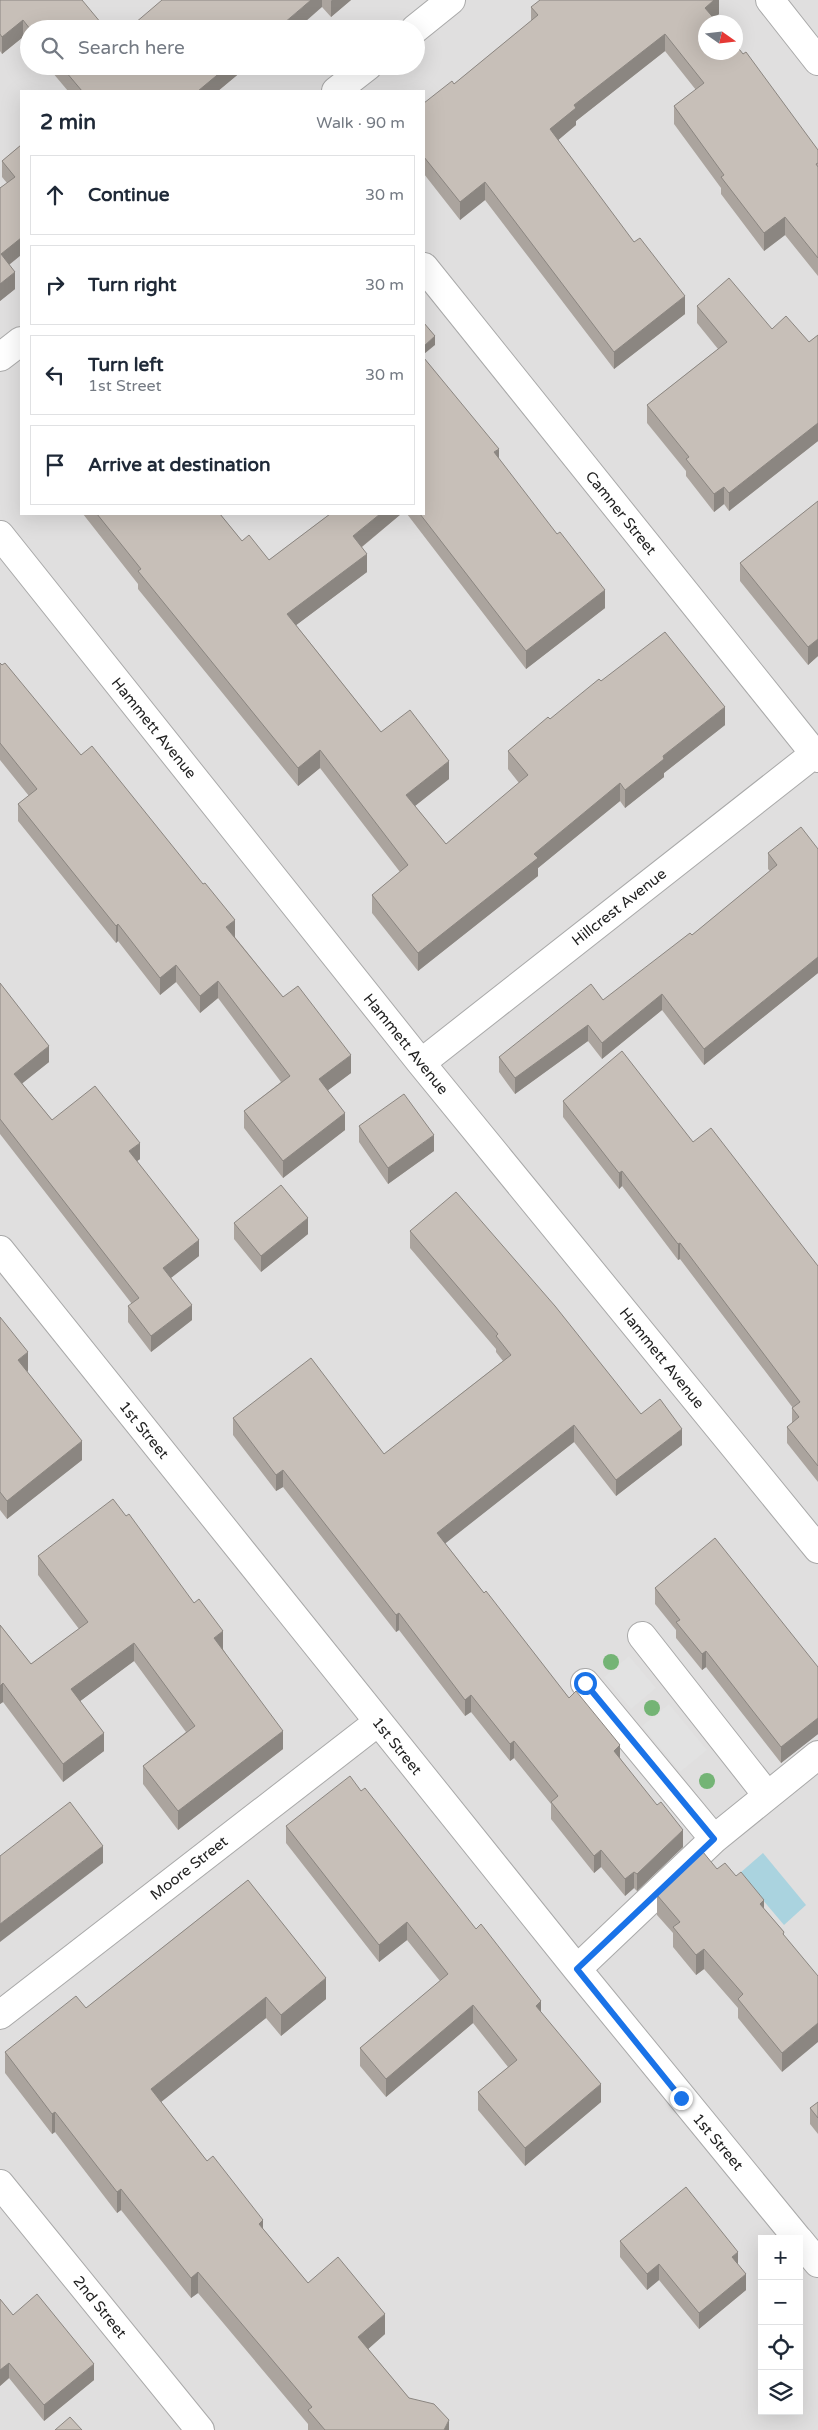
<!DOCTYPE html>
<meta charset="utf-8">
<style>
body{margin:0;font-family:"Varela Round",sans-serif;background:#f2f2f3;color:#1f2937}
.controls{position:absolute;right:15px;bottom:15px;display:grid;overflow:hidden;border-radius:0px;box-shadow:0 5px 20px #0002}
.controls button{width:45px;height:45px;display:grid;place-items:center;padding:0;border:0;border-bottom:1px solid #e0e1e3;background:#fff;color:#1f2937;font:25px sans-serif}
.compass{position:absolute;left:698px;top:15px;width:45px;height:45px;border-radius:50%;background:#fff;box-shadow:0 5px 20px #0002;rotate:104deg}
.stop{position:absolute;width:15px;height:15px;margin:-11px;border:4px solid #1a73e8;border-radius:50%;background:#fff}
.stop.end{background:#1a73e8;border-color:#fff;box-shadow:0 1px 5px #0008}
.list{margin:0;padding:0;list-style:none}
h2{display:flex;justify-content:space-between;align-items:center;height:65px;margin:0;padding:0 20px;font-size:21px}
h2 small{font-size:16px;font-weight:400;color:#747a83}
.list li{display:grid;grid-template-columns:32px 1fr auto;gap:15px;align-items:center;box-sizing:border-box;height:80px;margin:0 10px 10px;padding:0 10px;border:1px solid #e0e1e3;border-radius:0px}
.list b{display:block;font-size:19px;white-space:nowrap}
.list p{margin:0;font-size:16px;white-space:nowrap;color:#747a83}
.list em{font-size:16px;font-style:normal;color:#747a83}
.icon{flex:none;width:28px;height:28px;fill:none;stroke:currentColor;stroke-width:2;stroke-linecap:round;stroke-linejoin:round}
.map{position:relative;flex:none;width:818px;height:2430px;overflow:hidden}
.search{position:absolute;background:#fff;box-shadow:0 5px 20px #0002;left:20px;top:20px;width:405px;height:55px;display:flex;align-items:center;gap:12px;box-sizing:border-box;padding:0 18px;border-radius:28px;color:#747a83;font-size:19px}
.panel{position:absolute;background:#fff;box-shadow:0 5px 20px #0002;left:20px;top:90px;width:405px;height:425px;border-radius:0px}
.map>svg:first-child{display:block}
.residential{fill:#e0dfdf;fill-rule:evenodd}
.parking{fill:#e2e2e2}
.water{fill:#aad3df}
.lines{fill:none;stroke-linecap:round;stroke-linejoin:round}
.minor-casing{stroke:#a9a9a9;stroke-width:30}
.minor{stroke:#fff;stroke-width:28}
.tree{fill:#74b475}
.wall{fill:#aba49e}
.shaded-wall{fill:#8b8681}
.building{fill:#c7bfb8;stroke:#8b8681}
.route{stroke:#1a73e8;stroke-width:6}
.labels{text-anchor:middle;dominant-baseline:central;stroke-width:4.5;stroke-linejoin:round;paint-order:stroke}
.street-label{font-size:15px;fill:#222;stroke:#fff}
</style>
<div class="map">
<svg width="818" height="2430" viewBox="0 0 818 2430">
<rect width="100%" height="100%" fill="#f2efe9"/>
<path class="residential" d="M0,0H818V2430H0ZM706,22H736V52H706ZM29,29H416V66H29ZM21,91H424V514H21ZM762,2239H799V2411H762Z"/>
<path class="parking" d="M629,1656L656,1688L631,1709L604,1677Z
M669,1704L707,1750L680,1772L642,1726Z"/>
<path class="water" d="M763,1853L806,1905L784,1925L740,1873Z"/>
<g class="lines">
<defs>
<path id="minor" d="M770,0L818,61
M415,29L451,0
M336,91L368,66
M424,267L818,758
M0,357L21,341
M0,535L421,1063L818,1549
M421,1063L818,751
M0,1250L577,1969L798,2239
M642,1636L767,1795
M585,1683L714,1839
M577,1969L714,1839L818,1755
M0,2015L378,1722
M0,2184L200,2430
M799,2240L818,2263"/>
</defs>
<use href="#minor" class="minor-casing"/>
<use href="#minor" class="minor"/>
</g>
<g class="tree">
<circle cx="611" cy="1662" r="8"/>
<circle cx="652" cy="1708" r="8"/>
<circle cx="707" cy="1781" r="8"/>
</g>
<path class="wall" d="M0,0L106,29H29V44L23,37L2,54L0,51Z
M162,0H351L331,17L322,7Z
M719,0V14L714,18L818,150V276L785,235L764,251L721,194V188L674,124V106L696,90L665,51L576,121V125L558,140L685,314L614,369L485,200L460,220L424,174V103L454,84L531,21V7Z
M47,66H248L218,91H68Z
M21,145V255L9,265L15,289L0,301V188L7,183L2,177V161Z
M697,306L772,329L809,342L818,335V441L729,511L724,504L714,512L686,476V471L647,423V405L718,349L697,323Z
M499,459L605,608L526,669L407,514H424Z
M818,501V656L808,665L740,581V563Z
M83,514H220L242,541L269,560L330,514H401L362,547L367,572L296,625L381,732L449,779L415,806L446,844L519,783L508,769V751L601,681L725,725L664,773V777L625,808L620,801L538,868V876L418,971L372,913V895L400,872L320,768L298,786L138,589V584Z
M0,663L81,755L235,937L283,997L351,1073L328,1090L345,1130L283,1178L244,1128V1111L281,1082L218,998L200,1013L176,982L160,995L118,941L116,943L18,821V804L29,796L0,760Z
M818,849V973L704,1065L662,1010L602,1059L588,1041L515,1094L499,1072V1057L603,1000L692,935L770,871L768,869V853Z
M0,983L49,1062L22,1083L52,1120L140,1159L137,1161L199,1256L171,1278L192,1320L151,1352L128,1322V1306L132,1304L0,1134Z
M563,1101L693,1142L818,1266V1482L787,1443V1427L792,1423V1408H793L680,1259L678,1260L622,1186L619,1189L563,1117Z
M359,1126L434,1151L388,1184L359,1142Z
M234,1223L308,1234L261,1272L234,1239Z
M410,1231L641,1414L682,1445L616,1496L574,1442L445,1543L484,1593L569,1698L620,1758L683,1847L637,1891L634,1888L625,1896L601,1867L594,1873L551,1819V1804L514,1758L510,1761L471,1712L465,1716L399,1630L396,1632L283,1487L276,1491L233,1435V1418L384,1454L503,1361L496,1352V1349L410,1248Z
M0,1317L28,1371L27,1372L82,1460L7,1519L0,1510Z
M38,1556L223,1649L283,1749L178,1830L143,1784V1766L186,1732L134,1661L80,1701L104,1751L63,1782L3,1702L0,1704V1625L31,1664L79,1629L38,1575Z
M655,1588L818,1667V1734L781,1763L706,1667L702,1670L676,1638V1630L655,1604Z
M361,1791L541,2012L601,2102L525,2166L478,2110V2092L508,2067L473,2023L386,2097L360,2066V2048L440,1981L407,1940L379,1962L286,1843V1826Z
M717,1869L764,1909L784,1932L782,2072L738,2018V2008L704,1969L696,1975L673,1947V1933L657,1915V1895Z
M248,1880L326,1999L281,2036L266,2018L161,2102L207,2161L308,2283L385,2334L368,2349L409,2398L449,2430H308V2424L198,2293L191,2298L121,2210L117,2213L55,2132L52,2134L5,2073V2052L86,2008Z
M818,2102V2134L810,2124V2108Z
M620,2241L746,2290L699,2329L659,2280L647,2290L620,2257Z
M0,2299L13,2315L94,2380L44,2421L9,2378L0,2386Z"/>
<path class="shaded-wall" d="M311,0H322V7L297,29H277Z
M332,0H351L331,17V1Z
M714,0H719V14L709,22L705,8Z
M23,20V37L2,54V37Z
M665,34V51L576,121V125L550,147V129L574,105Z
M228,66H248L218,91H198Z
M485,182V200L460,220V202Z
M785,217V235L764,251V233Z
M21,238V255L1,271V254Z
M15,272V289L0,301V284Z
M685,296V314L614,369V352Z
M435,336V345L424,354V346Z
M818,423V441L729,511V493Z
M499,449V467L494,452Z
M724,487V504L714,512V494Z
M380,514H401L353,554V536Z
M367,554V572L287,632V614Z
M605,590V608L526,669V651Z
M818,639V656L808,665V647Z
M725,707V725L664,773V777L625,808V790L663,756Z
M320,750V768L298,786V768Z
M449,761V779L406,813V795Z
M620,783V801L538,868V876L418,971V953L534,854Z
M235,920V937L226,944V927Z
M118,924V941L116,943V926Z
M818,957V973L704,1065V1049Z
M176,965V982L160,995V978Z
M218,981V998L200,1013V996Z
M662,994V1010L602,1059V1043Z
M588,1025V1041L515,1094V1078Z
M49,1046V1062L14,1090V1074Z
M351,1055V1073L319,1097V1079Z
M345,1113V1130L283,1178V1161Z
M434,1135V1151L388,1184V1168Z
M140,1143V1159L129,1167V1151Z
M622,1171V1186L619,1189V1173Z
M308,1218V1234L261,1272V1256Z
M199,1240V1256L163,1284V1268Z
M680,1243V1259L678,1260V1244Z
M192,1305V1320L151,1352V1336Z
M28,1352V1371L18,1378V1360Z
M574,1425V1442L437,1550V1533Z
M682,1429V1445L616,1496V1480Z
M82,1441V1460L7,1519V1501Z
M283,1470V1487L276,1491V1475Z
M399,1613V1630L396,1632V1615Z
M223,1631V1649L214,1656V1638Z
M134,1643V1661L71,1708V1689Z
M706,1651V1667L702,1670V1654Z
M3,1683V1702L0,1704V1686Z
M471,1695V1712L465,1716V1700Z
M818,1718V1734L781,1763V1747Z
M283,1731V1749L178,1830V1811Z
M104,1733V1751L63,1782V1764Z
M514,1741V1758L510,1761V1744Z
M620,1745V1762L614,1751Z
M683,1830V1847L637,1891V1874Z
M103,1846V1863L0,1942V1924Z
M601,1850V1867L594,1873V1856Z
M634,1872V1888L625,1896V1879Z
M764,1900V1920L760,1904Z
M407,1922V1940L379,1962V1945Z
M704,1949V1969L696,1975V1955Z
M326,1978V1999L281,2036V2015Z
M266,1997V2018L151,2110V2089Z
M541,2001V2019L536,2006Z
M473,2005V2023L386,2097V2079Z
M818,2023V2042L782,2072V2053Z
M601,2084V2102L525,2166V2148Z
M55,2112V2132L52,2134V2114Z
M121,2189V2210L117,2213V2192Z
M263,2220V2241L259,2224Z
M738,2252V2268L732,2257Z
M659,2264V2280L647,2290V2274Z
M198,2272V2293L191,2298V2278Z
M746,2274V2290L699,2329V2313Z
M385,2314V2334L358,2358V2337Z
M9,2363V2378L0,2386V2370Z
M94,2364V2380L44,2421V2405Z
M449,2420V2430H444Z"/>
<path class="building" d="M0,0H82L106,29H30L23,20L2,37L0,34Z
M162,0H311L277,29H128Z
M540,0H714L705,8L717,22H706V52H736V45L743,54L746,52L818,150V163L816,164L818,167V258L785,217L764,233L721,177L724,175L674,106L704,83L665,34L574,105L576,108L550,129L634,242L640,238L685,296L614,352L485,182L460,202L424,157V103L452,81L454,84L538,15L531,7Z
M61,66H228L198,91H82Z
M21,145V238L1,254L15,272L0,284V188L15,177L2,161Z
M729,278L772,329L786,316L809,342L818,335V423L729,493L724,487L714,494L686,459L689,457L647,405L727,342L697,306Z
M424,323L435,336L424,346Z
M424,358L499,449L494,452L557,534L560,532L605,590L526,651L420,514H424Z
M818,501V639L808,647L740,563Z
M97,514H220L242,541L249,535L269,560L330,514H380L353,536L367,554L287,614L381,732L410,710L449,761L406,795L446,844L528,775L508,751L548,717L550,719L599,679L601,681L665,632L725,707L663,756L664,759L625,790L620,783L534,854L538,858L418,953L372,895L408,865L320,750L298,768L138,571L141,569Z
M0,663L2,665L5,663L81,755L92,746L203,884L205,883L235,920L226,927L283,997L298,986L351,1055L319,1079L345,1113L283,1161L244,1111L290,1076L218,981L200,996L176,965L160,978L118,924L116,926L18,804L37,789L0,743Z
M801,827L818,849V957L704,1049L662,994L602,1043L588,1025L515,1078L499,1057L591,984L603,1000L690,933L692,935L777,865L768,853Z
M0,983L49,1046L14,1074L52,1120L95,1086L140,1143L129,1151L199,1240L163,1268L192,1305L151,1336L128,1306L139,1298L0,1119Z
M622,1051L693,1142L711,1128L818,1266V1466L787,1427L799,1417L792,1408L800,1402L680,1243L678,1244L622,1171L619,1173L563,1101Z
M404,1094L434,1135L388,1168L359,1126Z
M281,1185L308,1218L261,1256L234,1223Z
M456,1192L555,1306L641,1414L660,1399L682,1429L616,1480L574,1425L437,1533L484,1593L486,1591L569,1698L576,1691L620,1745L614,1751L657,1805L661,1802L683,1830L637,1874L634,1872L625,1879L601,1850L594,1856L551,1802L558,1796L514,1741L510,1744L471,1695L465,1700L399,1613L396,1615L283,1470L276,1475L233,1418L311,1358L384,1454L511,1355L496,1336L498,1334L410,1231Z
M0,1317L28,1352L18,1360L82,1441L7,1501L0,1492Z
M113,1499L126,1516L129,1514L194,1603L199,1599L223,1631L214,1638L283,1731L178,1811L143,1766L195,1726L134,1643L71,1689L104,1733L63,1764L3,1683L0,1686V1625L31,1664L88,1622L38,1556Z
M715,1538L818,1667V1718L781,1747L706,1651L702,1654L676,1622L680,1620L655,1588Z
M350,1776L361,1791L365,1788L476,1929L481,1924L541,2001L536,2006L601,2084L525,2148L478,2092L517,2060L473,2005L386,2079L360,2048L448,1974L407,1922L379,1945L286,1826Z
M70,1802L103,1846L0,1924V1856Z
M703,1852L717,1869L725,1863L736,1876L741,1872L764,1900L760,1904L784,1932L783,1934L818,1976V2023L782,2053L738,1999L743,1994L704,1949L696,1955L673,1927L680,1922L657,1895Z
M248,1880L326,1978L281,2015L266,1997L151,2089L207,2161L213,2156L263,2220L259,2224L308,2283L338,2257L385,2314L358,2337L409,2398L434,2404L449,2420L444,2430H325L308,2410L312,2407L198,2272L191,2278L121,2189L117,2192L55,2112L52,2114L5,2052L76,1996L86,2008Z
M818,2102V2118L810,2108Z
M686,2187L738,2252L732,2257L746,2274L699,2313L659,2264L647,2274L620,2241Z
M37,2294L94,2364L44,2405L9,2363L0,2370V2299L13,2315Z
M70,2417L82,2430H55Z"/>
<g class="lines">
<path class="route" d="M585,1683L714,1839L577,1969L681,2098"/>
</g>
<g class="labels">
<g class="street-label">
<text transform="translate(621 513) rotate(51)">Camner Street</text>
<text transform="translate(154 728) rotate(51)">Hammett Avenue</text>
<text transform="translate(619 907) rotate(-38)">Hillcrest Avenue</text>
<text transform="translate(406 1044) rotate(51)">Hammett Avenue</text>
<text transform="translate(662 1358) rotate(51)">Hammett Avenue</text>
<text transform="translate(144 1430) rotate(51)">1st Street</text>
<text transform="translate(397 1746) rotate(51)">1st Street</text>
<text transform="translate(189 1868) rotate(-38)">Moore Street</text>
<text transform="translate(718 2142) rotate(50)">1st Street</text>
<text transform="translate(100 2307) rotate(51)">2nd Street</text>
</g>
</g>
</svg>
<div class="controls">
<button>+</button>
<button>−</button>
<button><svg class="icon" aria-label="locate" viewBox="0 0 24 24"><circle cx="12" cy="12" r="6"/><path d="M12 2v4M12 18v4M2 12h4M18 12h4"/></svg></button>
<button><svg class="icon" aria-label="layers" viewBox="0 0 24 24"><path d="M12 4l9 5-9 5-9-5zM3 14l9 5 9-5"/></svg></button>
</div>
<svg class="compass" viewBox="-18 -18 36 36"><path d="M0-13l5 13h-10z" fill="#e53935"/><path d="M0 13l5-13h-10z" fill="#747a83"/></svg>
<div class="stop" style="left:585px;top:1683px"></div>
<div class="stop end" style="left:681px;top:2098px"></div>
<div class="search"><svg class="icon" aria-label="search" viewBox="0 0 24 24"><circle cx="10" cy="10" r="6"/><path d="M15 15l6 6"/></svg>Search here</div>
<section class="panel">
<h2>2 min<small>Walk · 90 m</small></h2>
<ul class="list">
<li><svg class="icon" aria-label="ahead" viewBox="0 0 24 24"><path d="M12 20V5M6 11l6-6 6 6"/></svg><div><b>Continue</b></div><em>30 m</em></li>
<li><svg class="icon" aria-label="right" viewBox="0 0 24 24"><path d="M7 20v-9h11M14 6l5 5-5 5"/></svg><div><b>Turn right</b></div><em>30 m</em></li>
<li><svg class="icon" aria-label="left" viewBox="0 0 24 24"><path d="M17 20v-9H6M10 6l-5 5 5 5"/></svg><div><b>Turn left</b><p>1st Street</p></div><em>30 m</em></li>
<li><svg class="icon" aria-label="arrive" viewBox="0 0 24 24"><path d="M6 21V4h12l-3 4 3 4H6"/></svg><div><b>Arrive at destination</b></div></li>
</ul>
</section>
</div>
